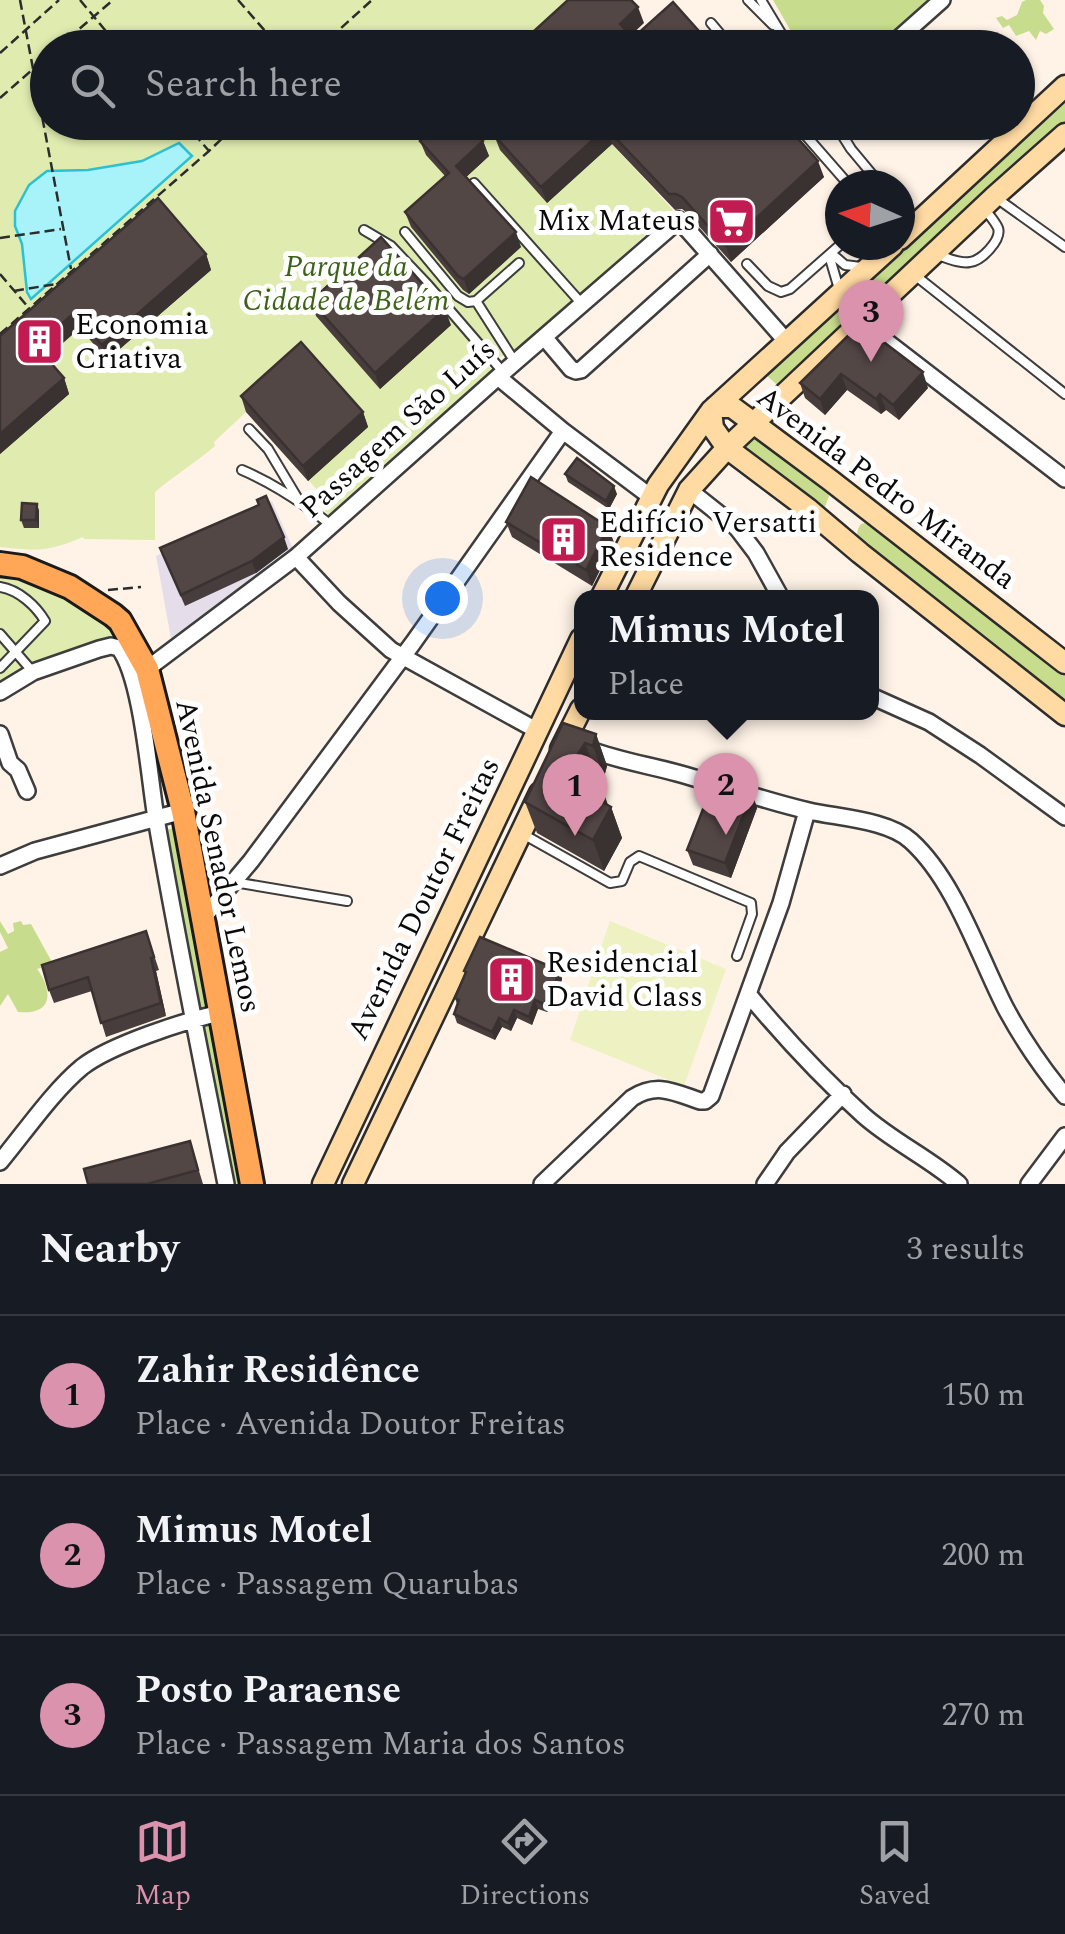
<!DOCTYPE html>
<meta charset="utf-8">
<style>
body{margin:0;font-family:Spectral,serif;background:#242831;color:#f1f3f6}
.compass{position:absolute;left:825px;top:170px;width:90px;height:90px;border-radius:50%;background:#171b24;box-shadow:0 2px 8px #0004;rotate:273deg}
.you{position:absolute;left:442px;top:598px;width:35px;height:35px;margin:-25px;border:8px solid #fff;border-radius:50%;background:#1a73e8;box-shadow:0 0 0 15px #1a73e833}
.badge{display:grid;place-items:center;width:65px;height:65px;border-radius:50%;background:#db92ac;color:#111;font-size:32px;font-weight:700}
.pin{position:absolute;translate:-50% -82px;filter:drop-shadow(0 2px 5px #0008)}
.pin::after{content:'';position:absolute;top:52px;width:35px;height:30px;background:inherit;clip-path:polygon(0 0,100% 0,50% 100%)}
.popup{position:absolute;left:574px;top:590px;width:305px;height:130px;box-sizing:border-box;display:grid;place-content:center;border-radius:20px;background:#171b24;filter:drop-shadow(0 2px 8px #0005);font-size:32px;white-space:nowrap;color:#9ea1a6}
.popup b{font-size:38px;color:#f1f3f6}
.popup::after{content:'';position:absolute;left:50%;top:100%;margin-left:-20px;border:20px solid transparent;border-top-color:#171b24}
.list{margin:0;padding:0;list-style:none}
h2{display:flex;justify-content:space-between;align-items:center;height:130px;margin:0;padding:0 40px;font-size:42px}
h2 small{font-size:32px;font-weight:400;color:#9ea1a6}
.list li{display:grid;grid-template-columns:65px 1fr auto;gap:30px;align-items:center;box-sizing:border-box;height:160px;padding:0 40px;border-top:2px solid #363941}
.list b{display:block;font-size:38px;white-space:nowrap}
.list p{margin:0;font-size:32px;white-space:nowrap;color:#9ea1a6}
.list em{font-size:32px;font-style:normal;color:#9ea1a6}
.icon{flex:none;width:55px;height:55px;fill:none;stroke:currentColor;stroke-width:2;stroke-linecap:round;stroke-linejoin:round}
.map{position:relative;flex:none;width:1065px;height:1184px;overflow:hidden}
.search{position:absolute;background:#171b24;box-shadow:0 2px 8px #0004;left:30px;right:30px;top:30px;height:110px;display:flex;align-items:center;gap:25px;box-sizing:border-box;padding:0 35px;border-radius:55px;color:#9ea1a6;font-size:38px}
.sheet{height:610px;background:#171b24}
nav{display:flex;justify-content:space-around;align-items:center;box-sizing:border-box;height:140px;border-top:2px solid #363941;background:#171b24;font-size:28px;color:#9ea1a6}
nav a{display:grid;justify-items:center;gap:5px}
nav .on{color:#db92ac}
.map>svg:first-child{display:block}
.industrial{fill:#e5ddea}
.green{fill:#dfebaf}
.forest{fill:#c7dc8d}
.pitch{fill:#eef1c1}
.water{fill:#a8f2f9;stroke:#2bc1d4;stroke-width:2.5}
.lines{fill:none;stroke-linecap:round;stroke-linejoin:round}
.service-casing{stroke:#3d3d3d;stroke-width:12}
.minor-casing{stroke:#3d3d3d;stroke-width:20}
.secondary-casing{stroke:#2c2c2c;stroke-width:25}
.primary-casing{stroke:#1b1b1b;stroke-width:28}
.path{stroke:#2c2c2c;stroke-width:2.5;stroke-dasharray:10 5;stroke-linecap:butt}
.service{stroke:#fff;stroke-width:8}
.minor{stroke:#fff;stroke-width:15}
.secondary{stroke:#ffdaa2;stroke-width:20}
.primary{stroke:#ffa657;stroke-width:22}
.wall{fill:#473d3c}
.shaded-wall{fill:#3a3231}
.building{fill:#534746;stroke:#3a3231;stroke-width:2.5}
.labels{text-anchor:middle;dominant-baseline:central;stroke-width:10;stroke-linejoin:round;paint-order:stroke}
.poi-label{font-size:30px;fill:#0a0a0a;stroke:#fff;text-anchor:start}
.park-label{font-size:30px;font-style:italic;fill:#3d6318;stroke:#fff}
.street-label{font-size:30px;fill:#0a0a0a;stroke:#fff}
</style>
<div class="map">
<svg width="1065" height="1184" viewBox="0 0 1065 1184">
<rect width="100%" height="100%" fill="#fff3e7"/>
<path class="industrial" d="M272,501L294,551L172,644L156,556Z"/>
<path class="green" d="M0,0H583L531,47L48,48V122L592,123L673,210L517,351L499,357L489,366L492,371L331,518L315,498L320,493L246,412L214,442L215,446C195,463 175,475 155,492V540L84,539L83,537C48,552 37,551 0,547Z
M0,564L22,567L133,642L0,692Z"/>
<path class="forest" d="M773,0H938L887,48L800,47Z
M1026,0H1040L1044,6L1043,13L1054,29L1046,34L1040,31L1036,40L1029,31L1016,36L1009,25L1003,28L996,18L1002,16L1007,20L1017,15L1022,2Z
M1065,102V130L784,391L765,374Z
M755,433L827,489L829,496L825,507L818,508L741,446Z
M868,522L885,527L1065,676V706L862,548C858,539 854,533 861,524Z
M172,828L183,840L249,1184H235L204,1043L164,831Z
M0,921L8,934L14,931L13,923L21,921L23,925L31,924L53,964L37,969C46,980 56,1005 35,1011C30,1013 24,1012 18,1012L8,994L0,1006V952L8,948L0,932Z"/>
<path class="pitch" d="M610,921L726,969L684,1086L570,1040Z"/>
<path class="water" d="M179,143L192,156L31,299L27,292L22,244L15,226V211L29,185L47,171L88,170L142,161Z"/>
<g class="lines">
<defs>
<path id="service" d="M748,0L773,25
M761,0L790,48
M711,23L732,48
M794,122L849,185
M834,122L851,149L881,185
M474,183L582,304
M995,197L1065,247
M900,208L912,222
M364,230L391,246L428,285L503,372
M405,232L458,296L468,302L476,301
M831,253L845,265L861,267
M829,255L839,289
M938,255C947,258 960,264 970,262C981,261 1002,240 998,228C995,221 988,214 984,208
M747,264L768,286L781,292L790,289L840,245
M916,276L1065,394
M515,362L476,301L519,263
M249,429L268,449L298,499
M242,470C275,484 303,503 331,525
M0,587C19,590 36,606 45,621L0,668
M0,634L33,672
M521,833L610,883L622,881L630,862L639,856L751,903L752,914L737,956
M234,882L347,901"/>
<path id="minor" d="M888,48L942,0
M861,322L1065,479
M544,337L571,369L576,371L581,370L710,254
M498,377L563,431L651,497
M689,490L737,528L756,553L781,598
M296,557L339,603L391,650L538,731
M147,669L296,557L498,377L679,220L787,342
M0,692L33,672L99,649L111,646L119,648C142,678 149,776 156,818C177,940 202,1062 226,1184
M871,696L929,722L980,755L1065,817
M0,734L10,763L18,770L27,791
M588,749C617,760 647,765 677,773C721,785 765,801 809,811C840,818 888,820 911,841C955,881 978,954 1005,1007C1022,1039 1042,1068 1065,1096
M0,866L35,851L183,811
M203,918L251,861L413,643L563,431
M749,995C784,1037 822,1078 863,1115C892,1141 929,1158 959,1184
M0,1162C25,1132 53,1091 82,1067C110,1045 184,1021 220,1013
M542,1184L632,1098C657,1082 674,1092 700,1101H705L711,1096L781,903L807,811
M765,1184L787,1152L843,1094
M1029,1184L1065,1136"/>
<path id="secondary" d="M900,239L1065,86
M715,407H732L830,480L1065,663
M711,411L713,428L727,448L808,509L860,553L1065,715
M601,598L658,485L711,411L893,245
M635,598L689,490L727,448L994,197L1065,134
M561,749L581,709
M323,1184L581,639
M353,1184L540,793"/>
<path id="primary" d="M0,564L22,567L70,587L113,615L120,621L147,669L183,811L252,1184"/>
</defs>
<use href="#service" class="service-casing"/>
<use href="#minor" class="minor-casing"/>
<use href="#secondary" class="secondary-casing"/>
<use href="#primary" class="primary-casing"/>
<path class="path" d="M20,0L71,269
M80,0L120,48
M238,0L280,48
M57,48L113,0
M319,48L372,0
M0,53L59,0
M0,98L48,56
M184,122L209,151
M0,238L61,229
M0,274L28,307
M14,291L56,284
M0,334L209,151L239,122
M108,590L141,587"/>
<use href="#service" class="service"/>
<use href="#minor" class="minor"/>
<use href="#secondary" class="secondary"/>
<use href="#primary" class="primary"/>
</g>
<path class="wall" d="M508,122H783L824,177L731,262L687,213L682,209L675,210L612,144L547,203L500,150L494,135Z
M420,141H483L489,156L466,177L521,247L469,294L463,290L411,227L405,212L445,176L426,155Z
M206,254L211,270L107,360L80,328L46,358L64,378L69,394L0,454V336Z
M311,301L451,325L380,389L316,316Z
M860,324L928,388L899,420L886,410L881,414L847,390L825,415L805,398L800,383Z
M241,396L363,412L368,427L308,481L246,412Z
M565,474L617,494L609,509L568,482Z
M37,504L39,511V528H24L21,520Z
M506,522L614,542L592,586L512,537Z
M160,548L288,549L256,573L185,606Z
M563,723L596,734L607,766L604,777L596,774L595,776L598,777L608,806L611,807L622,838L604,871L537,833L525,802Z
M752,793L757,808L731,878L693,865L687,850Z
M146,931L159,970L156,971L166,1016L106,1037L92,991L54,1003L49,990Z
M559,970L562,979L558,992L547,1012L538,1009L532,1025L517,1018L511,1031L502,1027L495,1040L457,1023L454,1014L457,1004L455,998L465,974L464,971Z
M190,1141L203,1184H88Z"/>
<path class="shaded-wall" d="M638,7L644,23L626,40L620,24Z
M606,128L612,144L547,203L541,187Z
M483,141L489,156L462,181L456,166Z
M818,161L824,177L731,262L726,246Z
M516,232L521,247L469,294L464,279Z
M206,254L211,270L107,360L102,345Z
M445,309L451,325L380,389L375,373Z
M74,313L80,328L41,361L36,346Z
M923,372L928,388L899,420L893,405Z
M841,374L847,390L825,415L820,399Z
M64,378L69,394L0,454V434Z
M880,394L886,410L881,414L876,399Z
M363,412L368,427L308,481L303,466Z
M614,486L617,494L609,509L606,501Z
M37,504L39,511V528L36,520Z
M608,527L614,542L592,586L586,570Z
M284,537L288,549L256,573L252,561Z
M596,734L607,766L604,777L593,746Z
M585,743L596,774L585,793L573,762Z
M598,777L609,808L588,794Z
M752,793L757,808L731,878L725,863Z
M611,807L622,838L604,871L593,840Z
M151,958L156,971L166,1016L161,1003Z
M559,970L562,979L558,992L547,1012L544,1004Z
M535,1000L538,1009L532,1025L529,1017Z
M514,1010L517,1018L511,1031L508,1023Z
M499,1018L502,1027L495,1040L492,1032Z"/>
<path class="building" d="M568,0H631L638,7L620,24L633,38L673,2L714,48H529L523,41Z
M440,122H466L483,141L456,166L516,232L464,279L458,276L405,212L449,173L420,141Z
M508,122H783L818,161L726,246L682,197L676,194H669L606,128L541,187L494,135Z
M158,198L206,254L102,345L74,313L36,346L64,378L0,434V336Z
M381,237L445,309L375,373L311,301Z
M860,324L923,372L893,405L880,394L876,399L841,374L820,399L800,383Z
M301,342L363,412L303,466L241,396Z
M577,458L614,486L606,501L565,474Z
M531,477L608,527L586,570L506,522Z
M266,496L284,537L252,561L181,595L160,548L259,505L257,500Z
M22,503L37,504L36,520H21Z
M563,723L596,734L593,746L585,743L573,762L598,777L588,794L611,807L593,840L525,802Z
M714,781L752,793L725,863L687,850Z
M146,931L154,957L151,958L161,1003L101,1023L88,977L49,990L42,965Z
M480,937L559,970L555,984L544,1004L535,1000L529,1017L514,1010L508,1023L499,1018L492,1032L454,1014L459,1000L455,998L466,972L464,971Z
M190,1141L198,1170L147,1184H88L84,1169Z"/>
<defs>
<symbol id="supermarket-square" viewBox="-11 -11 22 22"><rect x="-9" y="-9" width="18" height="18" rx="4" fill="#c01c52" stroke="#fff"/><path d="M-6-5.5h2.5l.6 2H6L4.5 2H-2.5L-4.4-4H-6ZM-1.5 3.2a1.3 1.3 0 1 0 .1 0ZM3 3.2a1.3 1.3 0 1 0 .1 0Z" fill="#fff"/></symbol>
<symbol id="building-square" viewBox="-11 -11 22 22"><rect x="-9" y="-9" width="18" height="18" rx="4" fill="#c01c52" stroke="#fff"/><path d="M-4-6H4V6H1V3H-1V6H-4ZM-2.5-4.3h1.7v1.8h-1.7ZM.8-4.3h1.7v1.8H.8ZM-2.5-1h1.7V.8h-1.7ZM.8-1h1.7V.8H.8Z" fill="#fff"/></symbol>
</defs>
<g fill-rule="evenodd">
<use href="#supermarket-square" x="704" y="194" width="55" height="55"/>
<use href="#building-square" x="12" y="314" width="55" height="55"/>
<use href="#building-square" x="536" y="512" width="55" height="55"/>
<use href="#building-square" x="484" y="952" width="55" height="55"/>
</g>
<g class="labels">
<g class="poi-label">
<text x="696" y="221" text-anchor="end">Mix Mateus</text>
<text x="75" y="325">Economia<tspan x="75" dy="34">Criativa</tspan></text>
<text x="599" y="523">Edifício Versatti<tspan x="599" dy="34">Residence</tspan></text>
<text x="546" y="963">Residencial<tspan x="546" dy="34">David Class</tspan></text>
</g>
<g class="park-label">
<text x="346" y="267">Parque da<tspan x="346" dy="34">Cidade de Belém</tspan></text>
</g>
<g class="street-label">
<text transform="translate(398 429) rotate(-42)">Passagem São Luís</text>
<text transform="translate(886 488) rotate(37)">Avenida Pedro Miranda</text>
<text transform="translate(218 856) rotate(78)">Avenida Senador Lemos</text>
<text transform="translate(424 899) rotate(-64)">Avenida Doutor Freitas</text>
</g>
</g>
</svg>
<svg class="compass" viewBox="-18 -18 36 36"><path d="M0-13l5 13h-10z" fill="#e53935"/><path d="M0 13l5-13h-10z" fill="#9ea1a6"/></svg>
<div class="you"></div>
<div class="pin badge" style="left:575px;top:836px">1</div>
<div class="pin badge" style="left:726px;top:835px">2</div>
<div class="popup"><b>Mimus Motel</b>Place</div>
<div class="pin badge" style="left:871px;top:362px">3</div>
<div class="search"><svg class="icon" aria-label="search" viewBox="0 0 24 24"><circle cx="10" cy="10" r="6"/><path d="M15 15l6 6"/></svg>Search here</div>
</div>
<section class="sheet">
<h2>Nearby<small>3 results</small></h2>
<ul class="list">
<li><span class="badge">1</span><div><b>Zahir Residênce</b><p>Place · Avenida Doutor Freitas</p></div><em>150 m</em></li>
<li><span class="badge">2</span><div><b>Mimus Motel</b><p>Place · Passagem Quarubas</p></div><em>200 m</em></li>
<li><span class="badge">3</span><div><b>Posto Paraense</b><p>Place · Passagem Maria dos Santos</p></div><em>270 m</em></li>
</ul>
</section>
<nav>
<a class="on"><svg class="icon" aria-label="map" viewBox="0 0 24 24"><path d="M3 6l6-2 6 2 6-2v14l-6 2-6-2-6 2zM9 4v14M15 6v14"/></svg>Map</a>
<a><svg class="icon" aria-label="directions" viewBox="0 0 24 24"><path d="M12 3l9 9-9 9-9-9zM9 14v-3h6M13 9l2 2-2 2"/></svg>Directions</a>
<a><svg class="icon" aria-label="saved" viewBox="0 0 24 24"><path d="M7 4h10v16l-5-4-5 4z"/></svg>Saved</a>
</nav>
